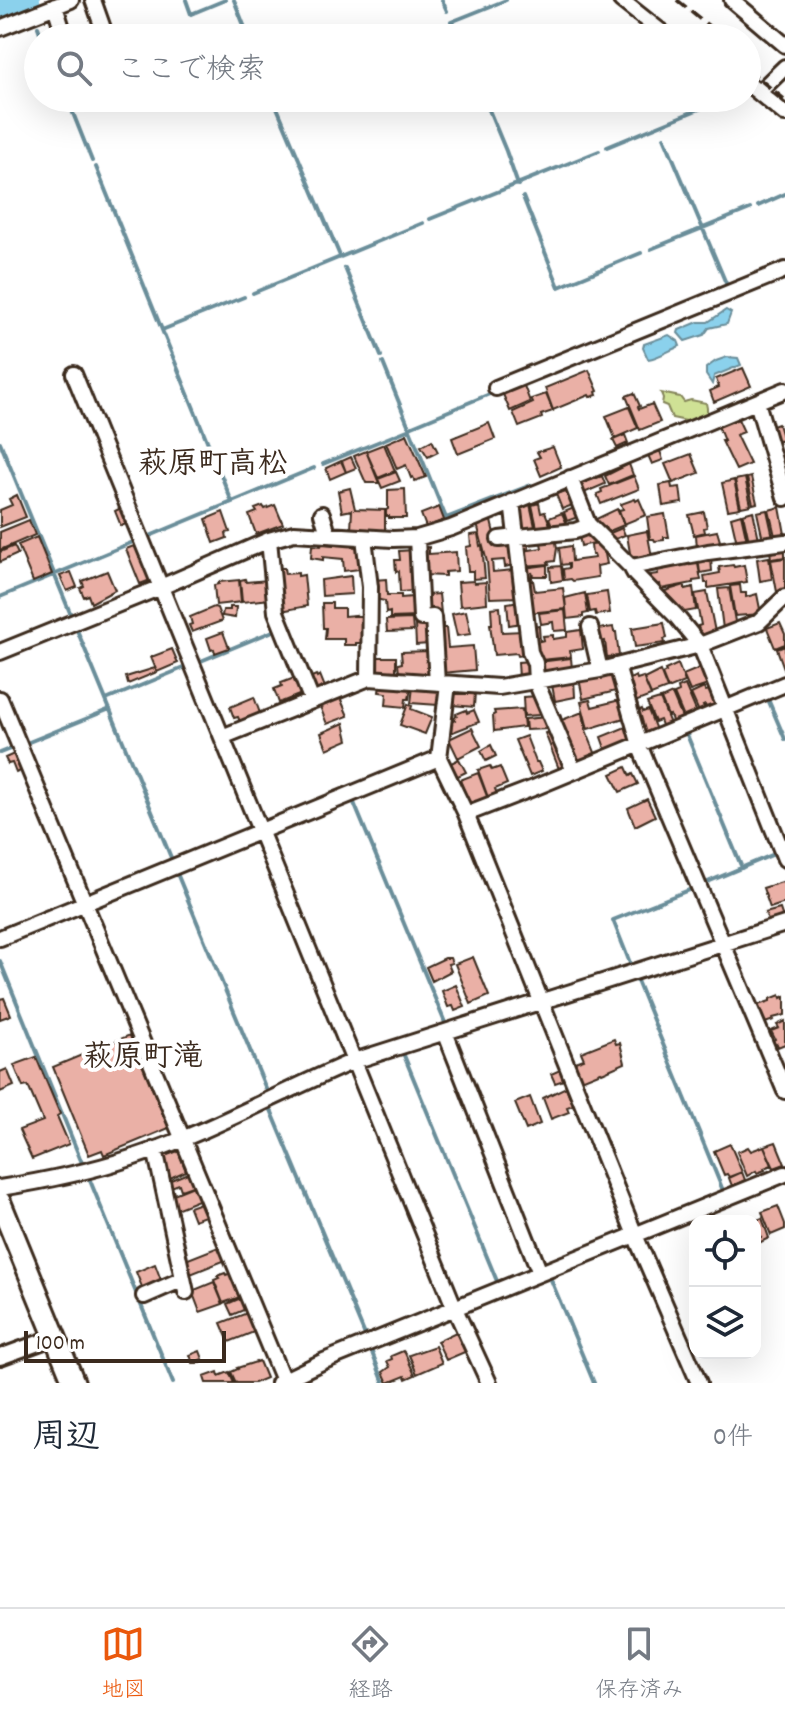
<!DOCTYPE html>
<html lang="ja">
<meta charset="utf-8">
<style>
body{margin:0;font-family:Dekko,"Klee One",sans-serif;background:#f2f2f3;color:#1f2937}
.controls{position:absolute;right:24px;bottom:24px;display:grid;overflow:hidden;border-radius:16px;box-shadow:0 8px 32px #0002}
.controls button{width:72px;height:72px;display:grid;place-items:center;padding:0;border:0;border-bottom:2px solid #e0e1e3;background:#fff;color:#1f2937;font:40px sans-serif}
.scale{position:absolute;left:24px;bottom:20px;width:202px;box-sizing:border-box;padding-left:8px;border:4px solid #3b2a1e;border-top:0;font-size:22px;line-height:28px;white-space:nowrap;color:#3b2a1e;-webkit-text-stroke:6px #fff;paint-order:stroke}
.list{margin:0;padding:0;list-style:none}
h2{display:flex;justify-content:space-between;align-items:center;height:104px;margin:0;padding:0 32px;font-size:34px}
h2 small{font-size:26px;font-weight:400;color:#747a83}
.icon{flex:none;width:44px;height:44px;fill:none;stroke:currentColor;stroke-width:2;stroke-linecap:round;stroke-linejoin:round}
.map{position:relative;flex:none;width:785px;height:1383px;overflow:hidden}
.search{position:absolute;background:#fff;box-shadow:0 8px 32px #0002;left:24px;right:24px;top:24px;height:88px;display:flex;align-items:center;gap:20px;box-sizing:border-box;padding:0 28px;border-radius:44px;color:#747a83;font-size:30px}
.sheet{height:224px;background:#fff}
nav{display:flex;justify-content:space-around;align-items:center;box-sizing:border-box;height:112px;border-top:2px solid #e0e1e3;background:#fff;font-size:22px;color:#747a83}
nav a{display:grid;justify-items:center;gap:4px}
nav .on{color:#ea580c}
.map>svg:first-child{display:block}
.green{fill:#cfe195;stroke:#85865a;stroke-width:2}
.water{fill:#8bd1ec;stroke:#6b8e9a;stroke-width:2}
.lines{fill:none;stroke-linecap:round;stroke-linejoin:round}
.stream{stroke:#6b8e9a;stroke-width:4}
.river{stroke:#8bd1ec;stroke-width:24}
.building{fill:#eab0a6;stroke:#3b2a1e;stroke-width:2;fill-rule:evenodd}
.minor-casing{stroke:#3b2a1e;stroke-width:20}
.highway-casing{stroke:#3b2a1e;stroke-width:26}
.minor{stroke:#fff;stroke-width:14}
.highway{stroke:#fff;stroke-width:20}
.rail{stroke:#3b2a1e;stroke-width:4;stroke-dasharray:12 6;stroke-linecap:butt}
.labels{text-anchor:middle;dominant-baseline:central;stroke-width:8;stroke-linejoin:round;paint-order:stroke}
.quarter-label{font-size:30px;font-weight:bold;fill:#3b2a1e;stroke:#fff}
</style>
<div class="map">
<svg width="785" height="1383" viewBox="0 0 785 1383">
<rect width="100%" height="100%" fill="#fff"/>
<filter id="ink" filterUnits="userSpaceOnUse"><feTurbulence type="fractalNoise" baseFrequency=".0125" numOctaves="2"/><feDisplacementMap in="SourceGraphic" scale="16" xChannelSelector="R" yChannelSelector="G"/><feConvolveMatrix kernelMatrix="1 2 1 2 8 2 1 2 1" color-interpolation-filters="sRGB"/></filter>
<g filter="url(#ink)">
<path class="green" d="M661,393L680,397L684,402L691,400L706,403L707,408V416C691,425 688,421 672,418L667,406L662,404L663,398Z"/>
<path class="water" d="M726,310L731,313L727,324L709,328L704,335L685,341L678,333L679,330L698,322H708Z
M669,335L678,341L680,346C670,350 658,358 648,359L643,348L644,344Z
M727,357L738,358L741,365L714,376L712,384L706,375V368L716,361Z"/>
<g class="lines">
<path class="stream" d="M27,0L30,7
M186,0L191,14L225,0
M234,0L249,38
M442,0L447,11
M38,27L42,38
M458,38L451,22L506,0
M67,98L92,161
M273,98L340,256
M484,98L506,151L518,185
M664,137L728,288
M607,147L726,98
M96,167L162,330L244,297
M523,197L559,287L641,253
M758,206L785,194
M430,219L599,151
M651,249L750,209
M345,268L381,356
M253,293L423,223
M162,330L232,502
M383,363L446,518L531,485
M410,427L492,393
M0,442L71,615
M323,464L410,429
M145,538L314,468
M0,597L138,540
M77,630L172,860
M196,663L278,629
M767,697L785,739
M106,700L188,666
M685,730L742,868
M24,744L110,709
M0,753L15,747
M341,791L431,754
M352,798L446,1025
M176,871L266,1089
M703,884L779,852
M86,895L202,848
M0,961L82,1163
M632,968L613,920L694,888
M635,976L724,1193
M403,1053L499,1286
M369,1064L397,1055
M307,1089L353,1070
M269,1105L367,1340
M89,1178L173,1383
M532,1233L545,1266L548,1265
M549,1275L594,1383
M371,1350L384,1383"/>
<path class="river" d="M0,10L28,0"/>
</g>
<path class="building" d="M743,368L751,386L714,402L710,391L719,387L716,379Z
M589,370L598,391L596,392L597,395L590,397L589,395L553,410L545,388Z
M523,383L530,402L510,411L502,392Z
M634,393L640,406L638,407L639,409L652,404L660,422L640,430L626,396Z
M546,394L553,411L541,415L542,418L519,427L513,412L533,403L531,399Z
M629,407L638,428L615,438L606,416Z
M738,419L744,432L736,435L750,464L736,470L722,441H724L718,426Z
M489,423L495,439L458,454L452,438Z
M778,424L783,440L775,442L770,427Z
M407,434L426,477L415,481L413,477L411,478L406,465L397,469L386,443Z
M625,435L628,443L617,448L613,440Z
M432,440L438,452L428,457L421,446Z
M384,444L395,471L378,478L366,451Z
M553,447L561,467L541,476L534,459L540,457L537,452Z
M366,451L379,483H366L354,456Z
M660,451L663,460L652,464L648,455Z
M691,454L699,473L673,483L665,464Z
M351,457L356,468L346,472L342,461Z
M341,461L346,472L330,479L326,468Z
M629,464L633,475L609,485L605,476Z
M396,472L400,481L382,488L378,479Z
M602,476L605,484L584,493L581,484Z
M634,476L639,489L601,504L597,494L602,492L601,489Z
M751,477L757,503L753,504L747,478Z
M745,478L751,505L741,507L735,480Z
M734,480L740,508L728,510L722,483Z
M671,483L672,488L680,487L682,503L663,506L660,485Z
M350,488L355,509L385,510V531L351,530L352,510L342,512L338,491Z
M405,489L406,518H389V516H386V510L388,509V490Z
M567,490L573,505L562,509L556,494Z
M17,495L26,517L0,527V510L12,505L9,499Z
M635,499L636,501L639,499L646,515L624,524L619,510L623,509L621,504Z
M539,503L541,513L545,512L552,530L538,532L532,505Z
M530,504L536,531L521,532L517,511Z
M275,505L283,524L256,534L249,515L257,512L255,509L263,506L265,509Z
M123,507L129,523L121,526L115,511Z
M439,507L444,520L426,527L421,514Z
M780,507L785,534L775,536L769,510Z
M574,508L578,517L567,521L564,512Z
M617,509L624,525L607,532L605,527L602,528L594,520Z
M767,510L773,537L763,540L757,512Z
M753,511L759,539L749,541L743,514Z
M223,512L230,532L226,533L227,538L214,543L206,519Z
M704,512L707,527L704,528L705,532L694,535L689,515Z
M562,513L567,524L554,530L549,518Z
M665,514L669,537H664V540L655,541L654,539H650L647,517Z
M741,514L747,541L737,543L731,517Z
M29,520L35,535L0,550V532Z
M491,521L497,546L513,541L521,597L490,598L487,562L477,524ZM504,560L505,567L513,565V570L493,572L492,561Z
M622,528L625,535L613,540L610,533Z
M647,531L652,557L633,562L632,558L631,559L627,535Z
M717,531L720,541L718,542V547L697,549L696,535Z
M592,533L596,541L594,543L581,546L579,536Z
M478,534L480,546L482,545L485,578L473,579V571H468L466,547L471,546L470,535Z
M37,537L52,574L33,582L18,545Z
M555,537L557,548L555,561L548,562L549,564L523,566L521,539H528L529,550L542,548L541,543L532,544V539Z
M139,544L153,579L140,584L126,549Z
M322,544L357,547L360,569L344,571L343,559L323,557V560L311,558L312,545L321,546Z
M603,544L607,564L597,566L598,577L573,581L571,579L564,580L563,569L569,568V564L561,565L559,548L571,546L572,561L595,558L594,555H592L591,545Z
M14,546L18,554L0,562V552Z
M429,547V554L456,552L457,571L445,572V576L422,575L420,548Z
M785,547V557L771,559L770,549Z
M414,550L417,617L390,618V612L386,613L385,601L375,599L374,580L386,579L387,595H401V598L412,597V591L400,592L399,571L396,572L395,560H400L399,551Z
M708,557L709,560L711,559L712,571L700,573L698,558Z
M769,557L772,579L760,581L757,559Z
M785,558V590L777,592L771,560Z
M690,562V565L698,564L701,580L693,581V583L661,589L660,584L652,586L650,575L658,574L657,568Z
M547,565V576H533L532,572V578H526L524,568Z
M733,565L734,567L744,565L747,582L708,588V583H705L704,576L720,573L719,567Z
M561,566L563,580L551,582L550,567Z
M276,568H284L285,574L298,573V576L304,575L307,606L281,611L279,596L282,595L281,592H278Z
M107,571L115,590L91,603L88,595L84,597L80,588L84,586L82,581Z
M71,572L77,587L67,591L60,576Z
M351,576L352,594L322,596L321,580Z
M531,578V581L533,580L535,591L563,588L566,609L529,613L525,579Z
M245,579L246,582L268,580L270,599L242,602L240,580Z
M239,580L241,602L216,605L214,585L219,584V582Z
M474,581V583L486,582L487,603L460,606L458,582Z
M685,585V589L693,587L696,610L679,613L674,609L672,600L667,602L665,591Z
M740,585L741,593H746V597L757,594L761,614L735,616L730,586Z
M729,588L736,627L723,629L718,589Z
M607,592L610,613L596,615L595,611L590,612L587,595Z
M707,592L715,632L700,635L698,626L701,625L695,594Z
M585,593L588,613L583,614V617L567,619L565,598Z
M439,594L441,613L427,614L426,595Z
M520,601L522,623L509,625L507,603Z
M322,603H332V608H344V616L355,615L354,616H361V621H363L362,643H356V645H344V639H325L326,628H323Z
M214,607L217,608L222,621L192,632L189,625L192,624L190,617Z
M230,607H236L235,618L222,616L223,610H230Z
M500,607L502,632L523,631L525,655L518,656L517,653L494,655L490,624H492L491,608Z
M565,610L567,630L554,631L553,622L541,624L539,613Z
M466,611L471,634L457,636L452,614Z
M412,619L413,631L387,632L386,620Z
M664,623L667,638L664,639L665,643L635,647L632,628Z
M780,623L785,634V644L775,648L767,628Z
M415,624H428L429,644L416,645Z
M437,624H443V628H446L448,648L473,646L475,670L442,673Z
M539,626L540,641L544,640L543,636L553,635V639L567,637V632L581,630L583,649L570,651L571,657L541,660L538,659L529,628Z
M613,627L614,632H616L619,656L607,657L605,641L600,642L598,629Z
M223,632L229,648L215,653L214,649L211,650L207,638Z
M785,646V671L777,649Z
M172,649L178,663L157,672L151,657Z
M429,651L430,673L402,675V673H399L398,664L402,663L401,652Z
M376,657H396V673L379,671L376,665Z
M571,658L572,669L540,673L539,662Z
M530,661L531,677L519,678L518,662Z
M678,664L685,682L668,689L662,674L666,672L665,670Z
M702,667L709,682L707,683L708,685L690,691L683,675Z
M155,668L157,672L128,684L126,677Z
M612,671L616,691L583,699L579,678Z
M660,671L667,689L651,695L644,679Z
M316,675L317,677L320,675L326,690L321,692L320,689L312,692L307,679Z
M636,676L637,679L643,677L651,696L635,702L633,696H634L628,680Z
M297,677L304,693L279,703L274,689L282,686L281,683Z
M574,679L575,697L555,701L552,685Z
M380,684L411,687L409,699H406L405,707L386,705L387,693L379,692Z
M685,685L697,713L685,720L674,694L679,692L678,688Z
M413,687L440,690L438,705L411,703Z
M704,688L705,691L712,690L719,704L707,709L705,705L703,706L705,709L699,712L691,694Z
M454,690L475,692L474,707L453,705Z
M672,694L683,720L673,724L670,715L668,716L661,699Z
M339,695L348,716L327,724L319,704Z
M539,696L540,715L524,716L523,697Z
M254,697L261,716L241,724L238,717L234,718L230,707Z
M660,699L670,724L663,728L660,720L655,722L647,703Z
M590,700L592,707L620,700L624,718L588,729L581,702Z
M408,704L412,706L411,709L432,717L425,734L400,725Z
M522,709L524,727L494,731L493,715L495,714L494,711Z
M642,709L643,712L648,710L656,730L646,734L636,712Z
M466,710L467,713L474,710L479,722L448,734L449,723L455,720L454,717L457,716L456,714Z
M580,713H583L586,730L596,755L574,763L555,716L560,714L562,720Z
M548,717V729L526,730L525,719Z
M344,723L348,740L327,749L321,733Z
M628,726L633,740L606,751L601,737Z
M472,728L481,746L458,758L449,739Z
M553,730L567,766L559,769L545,733Z
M526,736L536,762H538L542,771L530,776L515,740Z
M491,745L496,756L486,761L481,751Z
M16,753L23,770L16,773L12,763L8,764L5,758Z
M459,759L466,772L456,777L449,764Z
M490,766L492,770L500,767L507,784L495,789L498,796L489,800L478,770Z
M626,767L630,776L633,774L638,784L620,792L611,774Z
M478,773L488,799L476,804L475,801L469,803L460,780Z
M647,799L655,816L635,826L628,808Z
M785,881V903L770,908L763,888Z
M780,909L783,918L769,923L765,913Z
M473,957L489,996L471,1004L455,964Z
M445,958H450L452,963L448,964L451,971L432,981L426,967Z
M456,985L465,1007L455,1011L453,1006L448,1007L442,991Z
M780,995L781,998L785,996V1015L773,1018L774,1020L762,1024L755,1006L770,1001V999Z
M4,998L11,1015L0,1019V999Z
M785,1021V1044L778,1047L777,1044L775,1045L773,1040L775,1039L771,1031L779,1028L777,1025Z
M130,1035L169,1128L104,1155L102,1150L89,1155L53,1067Z
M614,1039L616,1044L620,1043L625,1063L602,1073L601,1072L579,1081L572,1063L584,1059L581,1052Z
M36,1057L60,1114L57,1116L69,1144L32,1159L19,1130L43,1121L28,1086L23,1087L14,1065Z
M7,1069L14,1086L0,1092V1072Z
M560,1070L564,1080L555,1083L551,1074Z
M566,1087L573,1105L567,1107L569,1112L551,1119L543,1098Z
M530,1097L540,1124L526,1130L515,1103Z
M776,1142L785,1164L774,1168L764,1146Z
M730,1144L742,1172L729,1177L727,1174L724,1175L714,1151Z
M764,1146L772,1165L764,1168L765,1170L757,1173L756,1171L747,1176L737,1152L748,1147L751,1151Z
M178,1151L186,1171L170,1178L162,1157Z
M190,1172L195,1185L181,1190L179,1184L168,1188L166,1182Z
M742,1172L745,1180L732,1186L729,1178Z
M196,1185L201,1199L176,1209L171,1195Z
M203,1202L208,1215L194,1220L189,1207Z
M778,1206L785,1224V1229L771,1235L762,1212Z
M762,1218L769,1238L759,1243L757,1239L761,1237L760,1236L755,1238V1221Z
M221,1246L226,1260L188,1275L183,1261Z
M155,1264L161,1280L173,1275L174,1280L144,1292L136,1272Z
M225,1273L226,1275L231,1273L240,1297L223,1303L214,1280L219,1278L217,1276Z
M214,1282L223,1304L200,1312L192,1291Z
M241,1298L246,1309L232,1315L227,1304Z
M247,1313L254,1332L229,1342L221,1323Z
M458,1331L467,1351L446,1360L437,1341Z
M435,1346L442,1363L417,1374L409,1355Z
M200,1351L203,1359L200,1360L201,1363H193L190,1355Z
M403,1351L405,1353L415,1375L406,1379L405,1376L388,1383L383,1372L390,1367L387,1361L392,1359L391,1356Z
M259,1361L266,1378L254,1383H236L231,1372L238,1369L237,1368Z
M218,1372L219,1376L229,1372L234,1383H206L204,1377Z"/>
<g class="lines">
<defs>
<path id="minor" d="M93,0L105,34
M621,0L669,38
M732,0L785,45
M55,6L65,38
M0,28L71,0
M747,83L785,114
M759,92L785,67
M74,374L455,1309L489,1383
M496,388L785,270
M757,402L785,498
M570,478L588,524L631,567L635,574L676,616L700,645L759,622L785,597
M512,502L530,652L535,663L536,682L574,771
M322,514L326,527L325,535
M364,538L370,587L369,678
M417,538L421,618L433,617L437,683
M499,539L575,531L583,528L588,524
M269,540L276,612L312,701
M631,567L708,552L785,542
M590,627L600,670
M0,652L161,587L269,540L294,533L393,539L417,538L451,528L785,390
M617,666L642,752L785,1091
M448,684L439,758L466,814L635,1235L699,1383
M0,699L284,1383
M222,737L369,678L499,687L600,670L700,645L785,859
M466,814L536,787L785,684
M0,938L439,758
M445,1032L540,1273
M155,1149L186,1292
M0,1188C44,1181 88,1172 131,1158C206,1134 280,1092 354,1061L785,924
M144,1296L183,1279
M0,1357L55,1337
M278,1383L324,1361L785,1174"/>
<path id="highway" d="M0,1202L74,1383"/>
</defs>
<use href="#minor" class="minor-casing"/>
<use href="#highway" class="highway-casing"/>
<use href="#minor" class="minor"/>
<use href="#highway" class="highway"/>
<path class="rail" d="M677,0L723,38
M747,69L785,100"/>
</g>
</g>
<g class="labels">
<g class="quarter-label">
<text x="213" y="466">萩原町高松</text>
<text x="143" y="1059">萩原町滝</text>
</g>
</g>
</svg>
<div class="controls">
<button><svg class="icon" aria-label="locate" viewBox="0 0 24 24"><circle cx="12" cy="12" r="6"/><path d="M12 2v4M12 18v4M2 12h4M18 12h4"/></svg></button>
<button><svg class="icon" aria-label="layers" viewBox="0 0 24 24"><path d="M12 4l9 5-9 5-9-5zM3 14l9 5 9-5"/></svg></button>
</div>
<div class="scale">100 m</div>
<div class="search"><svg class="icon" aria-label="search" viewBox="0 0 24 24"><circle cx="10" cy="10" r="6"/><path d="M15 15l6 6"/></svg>ここで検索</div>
</div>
<section class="sheet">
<h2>周辺<small>0件</small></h2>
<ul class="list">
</ul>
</section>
<nav>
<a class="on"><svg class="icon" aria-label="map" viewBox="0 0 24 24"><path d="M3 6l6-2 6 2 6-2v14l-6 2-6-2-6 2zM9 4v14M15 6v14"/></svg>地図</a>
<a><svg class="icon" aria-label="directions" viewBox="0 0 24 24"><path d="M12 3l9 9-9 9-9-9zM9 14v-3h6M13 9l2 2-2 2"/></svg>経路</a>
<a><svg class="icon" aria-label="saved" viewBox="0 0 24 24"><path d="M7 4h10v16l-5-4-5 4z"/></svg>保存済み</a>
</nav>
